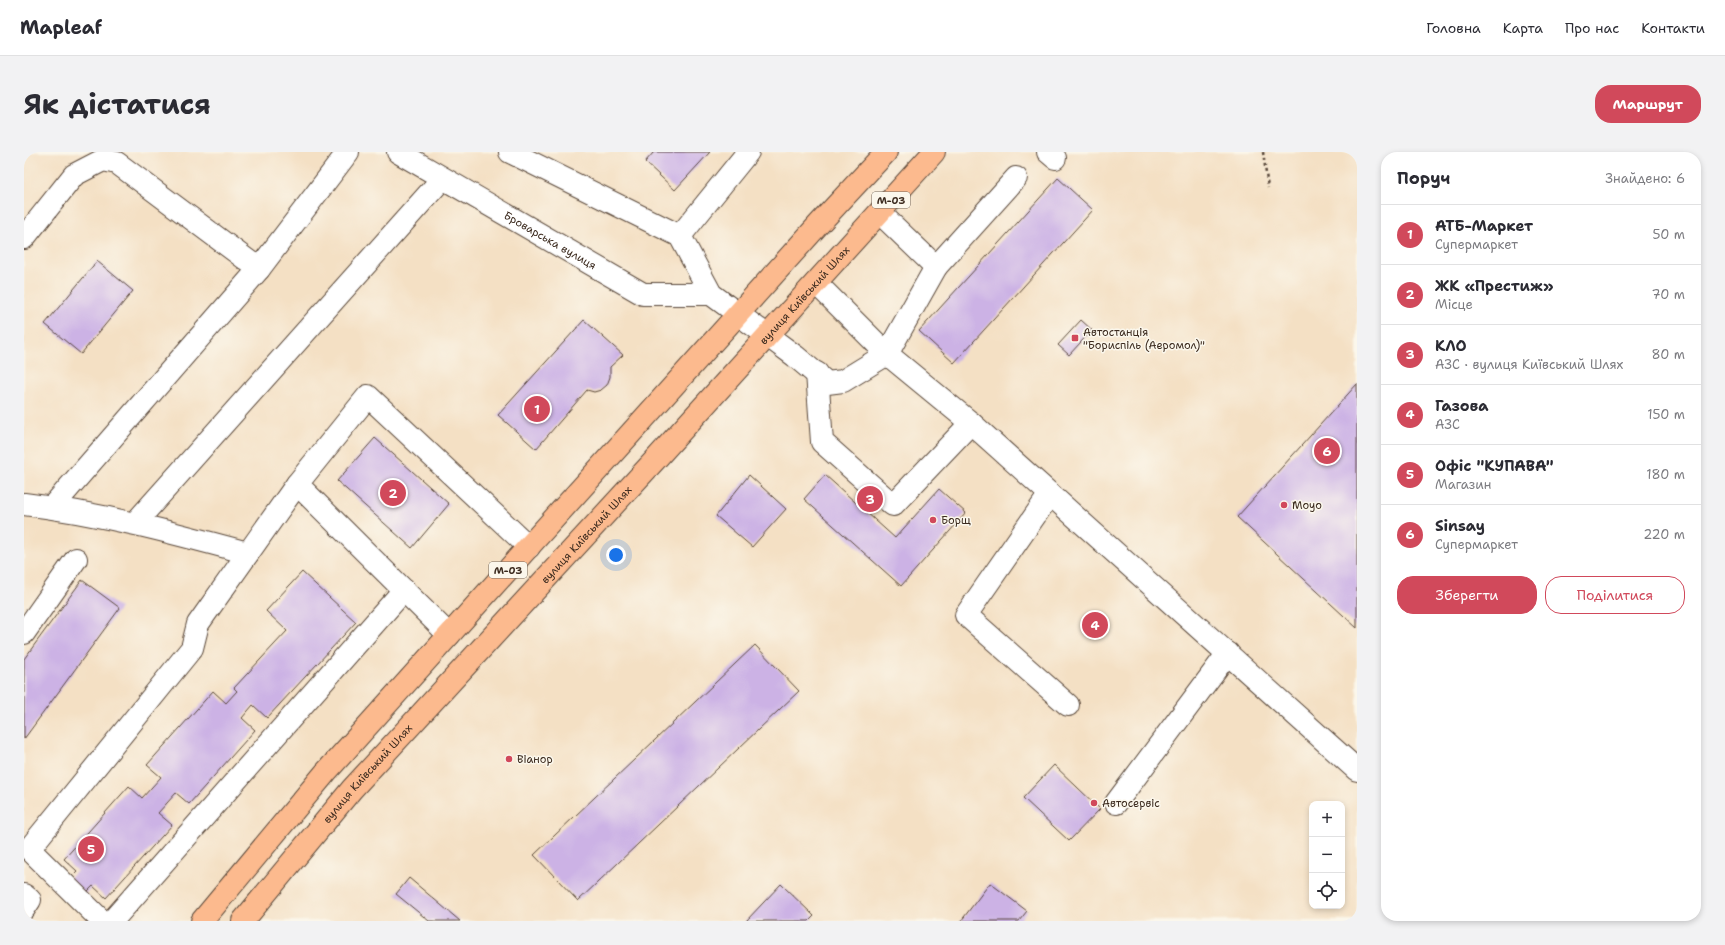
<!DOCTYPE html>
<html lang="uk">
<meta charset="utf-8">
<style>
body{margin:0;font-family:"Shantell Sans",sans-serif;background:#f2f2f3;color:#2b2b33}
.controls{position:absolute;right:12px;bottom:12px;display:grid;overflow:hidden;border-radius:8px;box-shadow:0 2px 6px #0003}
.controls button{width:36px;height:36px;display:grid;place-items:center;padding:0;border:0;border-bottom:1px solid #e1e1e2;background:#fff;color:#2b2b33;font:20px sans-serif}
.you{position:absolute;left:592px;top:403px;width:14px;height:14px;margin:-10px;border:3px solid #fff;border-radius:50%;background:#1a73e8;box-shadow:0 0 0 6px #1a73e833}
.badge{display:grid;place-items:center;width:26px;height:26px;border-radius:50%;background:#d1495b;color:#fff;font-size:13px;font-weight:700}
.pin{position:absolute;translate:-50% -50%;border:2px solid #fff;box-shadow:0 1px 4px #0006}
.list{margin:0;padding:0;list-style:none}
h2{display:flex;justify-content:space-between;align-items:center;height:52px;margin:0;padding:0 16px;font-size:17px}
h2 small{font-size:13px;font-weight:400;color:#7c7c81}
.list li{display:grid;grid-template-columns:26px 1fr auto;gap:12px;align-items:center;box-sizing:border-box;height:60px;padding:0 16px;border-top:1px solid #e1e1e2}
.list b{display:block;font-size:15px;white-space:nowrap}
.list p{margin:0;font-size:13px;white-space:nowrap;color:#7c7c81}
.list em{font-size:13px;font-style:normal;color:#7c7c81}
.actions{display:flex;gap:8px;padding:12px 16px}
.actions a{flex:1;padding:9px 0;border:1px solid #d1495b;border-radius:16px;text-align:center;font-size:14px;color:#d1495b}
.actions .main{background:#d1495b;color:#fff}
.icon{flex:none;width:22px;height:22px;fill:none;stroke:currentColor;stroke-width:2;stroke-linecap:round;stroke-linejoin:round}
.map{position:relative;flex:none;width:1333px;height:769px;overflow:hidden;border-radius:16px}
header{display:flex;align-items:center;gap:24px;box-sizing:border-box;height:56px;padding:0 20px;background:#fff;border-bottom:1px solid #e1e1e2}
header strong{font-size:19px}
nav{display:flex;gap:22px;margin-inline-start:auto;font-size:14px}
.intro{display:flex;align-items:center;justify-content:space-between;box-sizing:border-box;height:96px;padding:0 24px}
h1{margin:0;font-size:28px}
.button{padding:10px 18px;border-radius:16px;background:#d1495b;color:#fff;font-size:14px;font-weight:700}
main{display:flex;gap:24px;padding:0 24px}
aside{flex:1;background:#fff;border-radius:16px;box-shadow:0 2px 6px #0003}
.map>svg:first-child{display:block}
.building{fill:#ccb2e5}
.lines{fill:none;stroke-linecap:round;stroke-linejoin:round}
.minor-casing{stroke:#574537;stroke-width:24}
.highway-casing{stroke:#574537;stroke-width:24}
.path{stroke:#574537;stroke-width:2.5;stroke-dasharray:3 3;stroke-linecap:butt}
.minor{stroke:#fff;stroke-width:22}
.highway{stroke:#fcba8e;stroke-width:22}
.poi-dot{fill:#d1495b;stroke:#fbf7ec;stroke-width:1.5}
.labels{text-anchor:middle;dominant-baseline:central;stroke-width:3;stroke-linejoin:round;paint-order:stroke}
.shield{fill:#fbf7ec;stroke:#75685c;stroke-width:1}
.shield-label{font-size:10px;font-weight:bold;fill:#3b2a1e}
.street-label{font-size:11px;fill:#3b2a1e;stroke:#fbf7ec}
.poi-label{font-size:11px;fill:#3b2a1e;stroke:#fbf7ec;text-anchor:start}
</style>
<header>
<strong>Mapleaf</strong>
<nav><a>Головна</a><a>Карта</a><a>Про нас</a><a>Контакти</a></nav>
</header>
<div class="intro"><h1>Як дістатися</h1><a class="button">Маршрут</a></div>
<main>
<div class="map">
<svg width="1333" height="769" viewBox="0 0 1333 769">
<rect width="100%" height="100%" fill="#fbf7ec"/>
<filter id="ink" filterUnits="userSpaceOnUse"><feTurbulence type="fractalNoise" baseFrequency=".025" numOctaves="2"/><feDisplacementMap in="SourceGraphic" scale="8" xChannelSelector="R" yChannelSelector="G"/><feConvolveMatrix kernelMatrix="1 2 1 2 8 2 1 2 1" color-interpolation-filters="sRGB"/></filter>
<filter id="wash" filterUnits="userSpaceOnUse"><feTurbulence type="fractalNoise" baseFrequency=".012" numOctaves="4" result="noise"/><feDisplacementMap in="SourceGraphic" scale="16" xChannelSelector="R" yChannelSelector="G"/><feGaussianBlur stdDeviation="0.9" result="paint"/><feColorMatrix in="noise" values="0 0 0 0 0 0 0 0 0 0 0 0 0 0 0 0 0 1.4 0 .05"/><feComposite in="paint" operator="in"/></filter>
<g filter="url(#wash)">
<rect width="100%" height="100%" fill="#f4e0c4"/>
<g id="blocks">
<path class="building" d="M630,0H686L651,38L621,10Z
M1034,26L1069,58L930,211L895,179Z
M73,109L109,139L57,202L21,172Z
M560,168L599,203L586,215V225L583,233L577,238L570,240L563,238L512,297L474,263Z
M1057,168L1068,178L1045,203L1034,193Z
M1333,232V476L1213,365Z
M351,286L425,352L388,396L313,329Z
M725,323L762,357L728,395L692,364Z
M801,323L871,386L915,337L942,361L877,434L780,347Z
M278,420L332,470L243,566L229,553L218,566L231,578L165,652L152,641L134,661L148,673L82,746L69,734L60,743L44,728L53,719L40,707L105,634L118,646L137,625L123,613L189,539L202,551L213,539L210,536L263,479L242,459Z
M58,428L96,456L0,587V507Z
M731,493L775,539L554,749L510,703Z
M1030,613L1076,657L1045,689L999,646Z
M385,726L436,769H405L372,742Z
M966,731L1003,759L995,769H937Z
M757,732L790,764L785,769H722Z"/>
</g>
</g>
<g filter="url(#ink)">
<use href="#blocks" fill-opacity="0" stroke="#574537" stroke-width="1"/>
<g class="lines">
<defs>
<g id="minor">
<path id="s1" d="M374,0L619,142H687"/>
<path d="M486,0L656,84L687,142L771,204L803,231L819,229L863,202L912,115"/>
<path d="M1024,0L1031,6"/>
<path d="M856,61L912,115L992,26"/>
<path d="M656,84L724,0"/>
<path d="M0,86L50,23L79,8L93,11L235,117"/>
<path d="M792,131L863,202L947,271L1026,342L1333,618"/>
<path d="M793,221L798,290L869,353L947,271"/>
<path d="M1026,342L942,463L1044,553"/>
<path d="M0,352C76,361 150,381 224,401"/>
<path d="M28,355L235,117L324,0"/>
<path d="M111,371L418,27"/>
<path d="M0,481L52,407"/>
<path d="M425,483L273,332L344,244L505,395"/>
<path d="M1092,651L1204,501"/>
<path d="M0,743L6,748L0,757"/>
<path d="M78,769L5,697L168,496L174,472L273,332"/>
<path d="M88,769L380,438"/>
</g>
<g id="highway">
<path d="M178,769L302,620L795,72L862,0"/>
<path id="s2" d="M219,769L328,637L631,308L910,0"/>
</g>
</defs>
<use href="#minor" class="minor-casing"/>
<use href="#highway" class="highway-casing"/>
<path class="path" d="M1239,0L1244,36"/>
<use href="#minor" class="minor"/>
<use href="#highway" class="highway"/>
</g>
</g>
<g class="poi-dot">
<rect x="1047" y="182" width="8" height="8" rx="2"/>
<circle cx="1260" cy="353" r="4"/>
<circle cx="909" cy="368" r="4"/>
<circle cx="485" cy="607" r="4"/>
<circle cx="1070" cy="651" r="4"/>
</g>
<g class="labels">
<g class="shield">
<rect x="848" y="40" width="38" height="16" rx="3"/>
<rect x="465" y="410" width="38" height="16" rx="3"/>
</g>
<g class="shield-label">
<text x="867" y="48">М-03</text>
<text x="484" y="418">М-03</text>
</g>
<g class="street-label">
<text stroke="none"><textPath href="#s1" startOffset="176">Броварська вулиця</textPath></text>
<text stroke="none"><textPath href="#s2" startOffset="841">вулиця Київський Шлях</textPath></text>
<text stroke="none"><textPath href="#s2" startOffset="517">вулиця Київський Шлях</textPath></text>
<text stroke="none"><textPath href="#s2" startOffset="193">вулиця Київський Шлях</textPath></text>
</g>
<g class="poi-label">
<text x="1059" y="180">Автостанція<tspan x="1059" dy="13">"Бориспіль (Аеромол)"</tspan></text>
<text x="1268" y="353">Moyo</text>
<text x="917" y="368">Борщ</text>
<text x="493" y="607">Віанор</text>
<text x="1078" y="651">Автосервіс</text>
</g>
</g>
</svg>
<div class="controls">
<button>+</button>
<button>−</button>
<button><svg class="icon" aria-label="locate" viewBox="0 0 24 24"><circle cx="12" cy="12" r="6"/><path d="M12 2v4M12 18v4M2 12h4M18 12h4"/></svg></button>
</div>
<div class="you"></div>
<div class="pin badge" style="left:513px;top:257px">1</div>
<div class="pin badge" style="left:369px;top:341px">2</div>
<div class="pin badge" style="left:846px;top:347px">3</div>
<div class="pin badge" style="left:1071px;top:473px">4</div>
<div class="pin badge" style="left:67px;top:697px">5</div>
<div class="pin badge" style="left:1303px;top:299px">6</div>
</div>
<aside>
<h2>Поруч<small>Знайдено: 6</small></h2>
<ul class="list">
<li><span class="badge">1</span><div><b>АТБ-Маркет</b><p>Супермаркет</p></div><em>50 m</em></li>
<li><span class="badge">2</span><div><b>ЖК «Престиж»</b><p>Місце</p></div><em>70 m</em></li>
<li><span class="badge">3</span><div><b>КЛО</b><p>АЗС · вулиця Київський Шлях</p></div><em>80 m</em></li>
<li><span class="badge">4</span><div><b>Газова</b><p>АЗС</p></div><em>150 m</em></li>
<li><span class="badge">5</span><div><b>Офіс &quot;КУПАВА&quot;</b><p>Магазин</p></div><em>180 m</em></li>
<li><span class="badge">6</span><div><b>Sinsay</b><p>Супермаркет</p></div><em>220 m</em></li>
</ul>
<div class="actions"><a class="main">Зберегти</a><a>Поділитися</a></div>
</aside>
</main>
